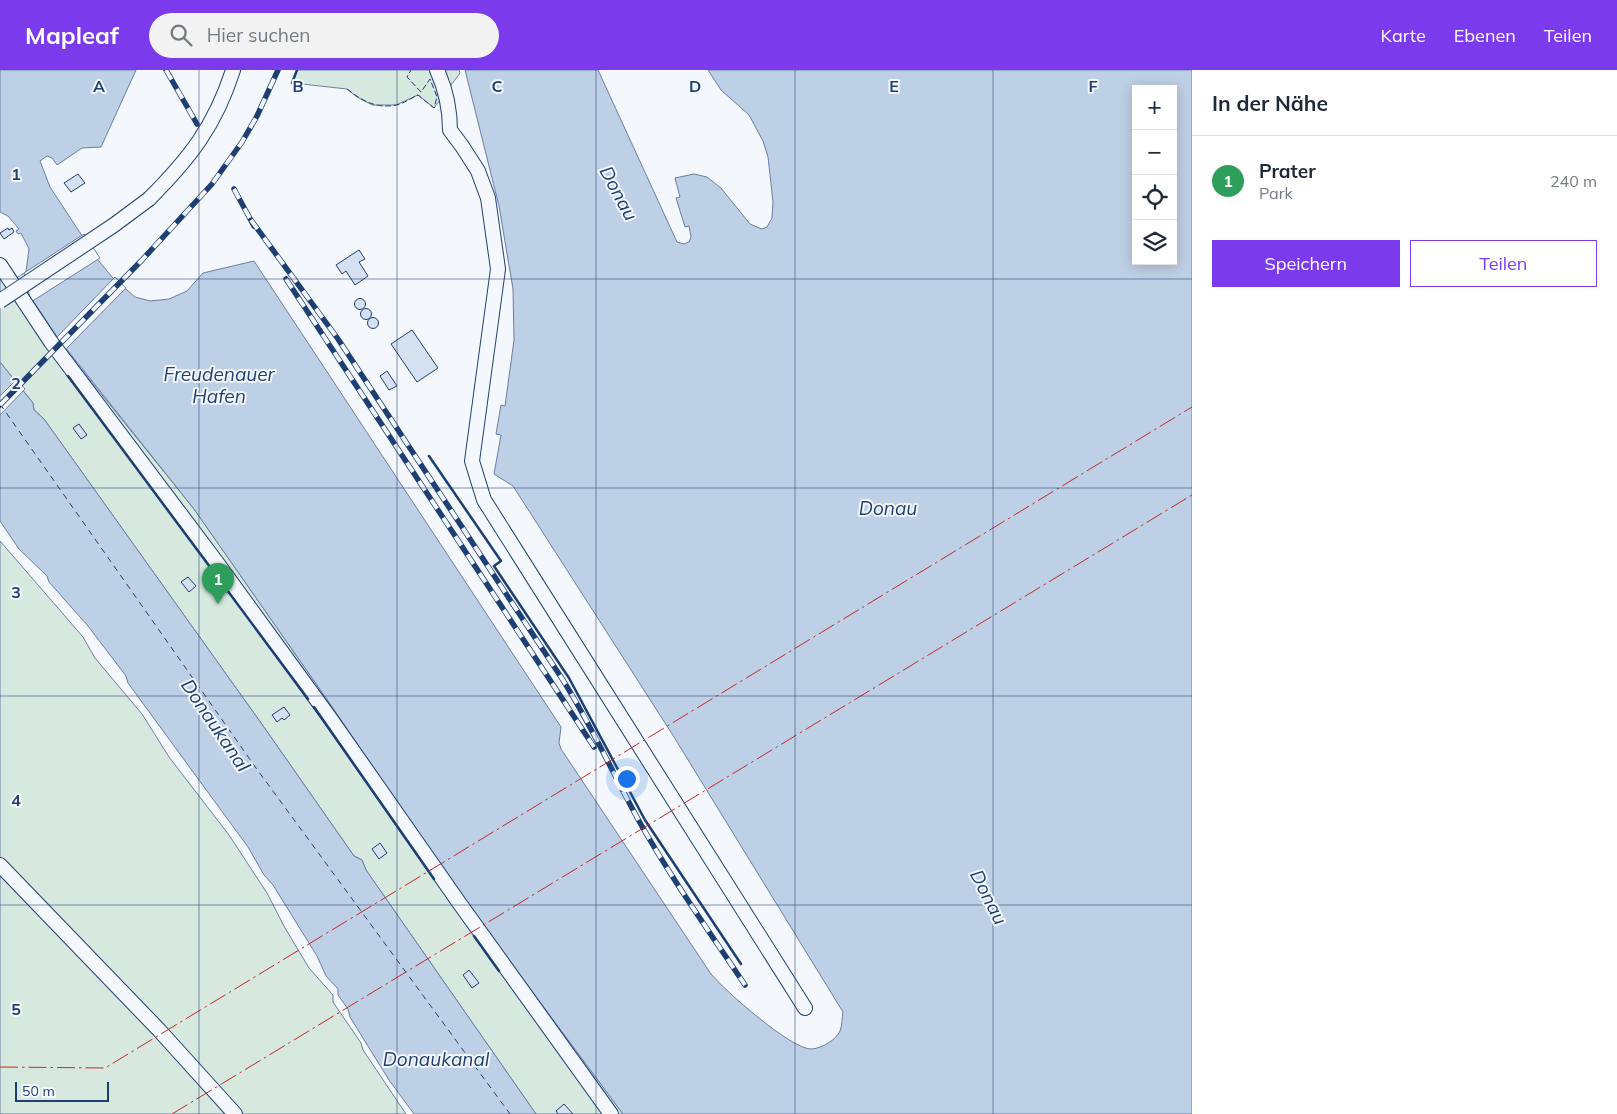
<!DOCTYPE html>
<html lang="de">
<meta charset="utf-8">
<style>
body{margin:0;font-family:Mulish,sans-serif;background:#f2f2f3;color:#1f2937}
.controls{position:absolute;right:15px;top:15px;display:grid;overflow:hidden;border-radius:0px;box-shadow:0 2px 12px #0003}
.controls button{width:45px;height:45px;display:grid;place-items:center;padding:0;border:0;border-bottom:1px solid #e0e1e3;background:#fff;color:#1f2937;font:25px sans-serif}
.scale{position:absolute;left:15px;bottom:12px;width:94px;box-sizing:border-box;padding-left:5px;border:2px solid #1d3f73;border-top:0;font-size:14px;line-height:18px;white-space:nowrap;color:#1d3f73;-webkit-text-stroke:4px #f4f7fb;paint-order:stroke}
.you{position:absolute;left:626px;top:708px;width:18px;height:18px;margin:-12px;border:4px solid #fff;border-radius:50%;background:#1a73e8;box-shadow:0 0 0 8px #1a73e833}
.badge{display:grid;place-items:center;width:32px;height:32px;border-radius:50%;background:#7c3aed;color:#fff;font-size:16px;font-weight:700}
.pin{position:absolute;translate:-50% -41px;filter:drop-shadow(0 1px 2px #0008)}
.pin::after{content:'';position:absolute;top:26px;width:18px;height:15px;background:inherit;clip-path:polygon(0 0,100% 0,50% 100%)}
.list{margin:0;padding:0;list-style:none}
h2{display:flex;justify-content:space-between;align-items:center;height:65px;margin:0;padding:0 20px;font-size:21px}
h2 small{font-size:16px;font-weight:400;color:#747a83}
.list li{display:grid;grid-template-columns:32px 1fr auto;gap:15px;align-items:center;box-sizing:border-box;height:90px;padding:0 20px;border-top:1px solid #e0e1e3}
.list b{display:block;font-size:19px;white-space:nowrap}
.list p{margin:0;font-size:16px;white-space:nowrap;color:#747a83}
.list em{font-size:16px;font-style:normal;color:#747a83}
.actions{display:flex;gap:10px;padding:15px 20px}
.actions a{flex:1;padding:11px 0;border:1px solid #7c3aed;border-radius:0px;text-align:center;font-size:18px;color:#7c3aed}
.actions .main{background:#7c3aed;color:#fff}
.icon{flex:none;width:28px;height:28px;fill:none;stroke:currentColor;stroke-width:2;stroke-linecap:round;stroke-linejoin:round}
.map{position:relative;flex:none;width:1192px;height:1044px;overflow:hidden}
header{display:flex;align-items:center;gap:30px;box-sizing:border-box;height:70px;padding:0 25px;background:#7c3aed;color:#fff}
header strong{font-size:24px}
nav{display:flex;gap:28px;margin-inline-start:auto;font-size:18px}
.search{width:350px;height:45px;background:#f2f2f3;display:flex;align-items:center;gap:12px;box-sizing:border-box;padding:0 18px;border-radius:28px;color:#747a83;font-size:19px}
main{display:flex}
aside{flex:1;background:#fff}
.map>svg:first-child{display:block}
.green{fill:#d7e8df;stroke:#687fa3}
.water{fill:#bed0e5;stroke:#687fa3;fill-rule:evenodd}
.pier{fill:#f4f7fb;stroke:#687fa3}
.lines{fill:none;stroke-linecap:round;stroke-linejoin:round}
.ferry{stroke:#1d3f73;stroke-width:1;stroke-dasharray:6 5;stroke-linecap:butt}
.building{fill:#d5e0f0;stroke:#1d3f73}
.minor-casing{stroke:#1d3f73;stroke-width:16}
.minor{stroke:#f4f7fb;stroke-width:14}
.rail-casing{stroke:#1d3f73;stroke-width:5.5}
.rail{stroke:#f4f7fb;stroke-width:4;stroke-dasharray:11;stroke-linecap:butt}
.minor-bridge-casing{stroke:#1d3f73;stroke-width:16;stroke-linecap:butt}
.minor-bridge{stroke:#f4f7fb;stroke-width:14}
.fence{stroke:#1d3f73;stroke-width:1;stroke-dasharray:6 2.5;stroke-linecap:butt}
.wall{stroke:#1d3f73;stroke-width:2.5}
.power{stroke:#c62828;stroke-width:1;stroke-dasharray:18 4 2.5 4;stroke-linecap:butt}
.grid{fill:none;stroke:#1d3f73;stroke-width:1;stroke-opacity:0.55}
.labels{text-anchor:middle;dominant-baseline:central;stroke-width:4;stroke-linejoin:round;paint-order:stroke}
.water-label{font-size:19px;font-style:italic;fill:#1d3f73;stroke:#f4f7fb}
.grid-label{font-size:16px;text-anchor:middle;font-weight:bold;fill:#1d3f73;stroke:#f4f7fb;stroke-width:4;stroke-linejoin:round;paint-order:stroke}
</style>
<header>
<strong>Mapleaf</strong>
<div class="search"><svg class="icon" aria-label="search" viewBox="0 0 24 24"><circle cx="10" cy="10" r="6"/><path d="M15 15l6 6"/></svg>Hier suchen</div>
<nav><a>Karte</a><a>Ebenen</a><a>Teilen</a></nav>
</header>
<main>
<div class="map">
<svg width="1192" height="1044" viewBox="0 0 1192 1044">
<rect width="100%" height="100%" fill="#f4f7fb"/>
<path class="green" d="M297,0H459L460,3L434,38L418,25L396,35H372L357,27L347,19L293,13Z
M26,202L33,231L65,279L194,439L326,628L456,819L623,1044H536L366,800L362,790L354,786L266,660L44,349L34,340L33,333L0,292V207L5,215Z
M0,471L83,567L95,588L142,644L169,687L229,765L267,823L285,858L309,898L333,925V932L361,973L363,980L406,1044H0Z"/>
<path class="water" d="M0,0H136L101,77L82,78L57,95L52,88L47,86L40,91L50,117L98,190L112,207L135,227L150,231L169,229L187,221L203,203L254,191L561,657L559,673L561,679L711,904C724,920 793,981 812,979C822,978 836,970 840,961C842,956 842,947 843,942L674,667L513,416L494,404L501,365L496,364L501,335L505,336L514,270L513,219L499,136L465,0H598L677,172L684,174L689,172L691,167L689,156L685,157L676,128L680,127L675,108L694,104L707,107L721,118L750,154L762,159L767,157L772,148L773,132L768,87L763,71L749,45L721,20L708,0H1192V1044H623L456,819L326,628L194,439L57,267L33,231L26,202L29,179L21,163L18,164L16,161L19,159L8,146L0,142ZM1136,19H1173V191H1136Z
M0,292L33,333L34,340L44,349L266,660L354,786L362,790L366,800L536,1044H414L389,1010L350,947L348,939L338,925V919L326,906L317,886L273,815L264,805L248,777L128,613L126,606L88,556L49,512L47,506L19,479L0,451Z"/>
<path class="pier" d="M84,164L100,188L31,232L24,203Z
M115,207L126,218L64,281L55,269Z
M17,309L25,319L0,345V326Z"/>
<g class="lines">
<path class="ferry" d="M0,334L256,698L510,1044"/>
</g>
<path class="building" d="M78,104L85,113L71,122L64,113Z
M8,158L9,160L12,158L14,162L4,169L0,163Z
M359,180L365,189L359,192L368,206L355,215L346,201L342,204L336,195Z
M354.5 234a5.5 5.5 0 1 1 11 0a5.5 5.5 0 1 1-11 0Z
M360.5 244a5.5 5.5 0 1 1 11 0a5.5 5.5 0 1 1-11 0Z
M367.5 253a5.5 5.5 0 1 1 11 0a5.5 5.5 0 1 1-11 0Z
M412,260L438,298L417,312L391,274Z
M387,301L397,316L389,320L380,306Z
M79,354L87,365L81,369L73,358Z
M188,507L196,516L189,522L181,512Z
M284,637L290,645L284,650L282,648L277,652L272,645Z
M380,773L387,783L379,789L372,779Z
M469,900L479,913L472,918L463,905Z
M564,1034L573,1044H558L556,1041Z"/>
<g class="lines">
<defs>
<path id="minor" d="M437,0C446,20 450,38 450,60L462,76L478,101L488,128L498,199L472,391L484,430L805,938
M149,129C190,88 215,56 233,0
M0,195L51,272L215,490L330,648L460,834L611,1044
M0,795L159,960L235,1044"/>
</defs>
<use href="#minor" class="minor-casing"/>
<use href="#minor" class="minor"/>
<defs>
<path id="rail" d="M166,0L197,54
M234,119L254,156
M251,150L338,269L561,607C591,654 613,704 639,751C671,808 709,861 745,915
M286,209L594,677
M0,335L142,190L212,114L242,72L257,46L278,0"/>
</defs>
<use href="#rail" class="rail-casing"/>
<use href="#rail" class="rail"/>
<defs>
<path id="minor-bridge" d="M0,231L114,155L149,129"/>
</defs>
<use href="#minor-bridge" class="minor-bridge-casing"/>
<use href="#minor-bridge" class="minor-bridge"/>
<path class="fence" d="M347,19C362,31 377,39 396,35C403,34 411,28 418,25L434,38L437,27L430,9L421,22L407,7L411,0"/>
<path class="wall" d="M292,13L297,0
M68,306L308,629
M429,386L501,491L494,496L569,608L645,750L741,894
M314,637L434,809
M474,866L499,901"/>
<path class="power" d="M0,997L105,998L1192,337
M172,1044L1192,425"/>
</g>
<path class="grid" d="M199,0V1044M397,0V1044M596,0V1044M795,0V1044M993,0V1044M0,209H1192M0,418H1192M0,626H1192M0,835H1192"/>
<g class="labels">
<g class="water-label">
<text transform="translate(619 123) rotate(62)">Donau</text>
<text x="219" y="304">Freudenauer<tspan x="219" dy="22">Hafen</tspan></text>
<text x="888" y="438">Donau</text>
<text transform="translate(216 655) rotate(56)">Donaukanal</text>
<text transform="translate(989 827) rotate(63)">Donau</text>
<text x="436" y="989">Donaukanal</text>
</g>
</g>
<g class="grid-label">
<text x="99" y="22">A</text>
<text x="298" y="22">B</text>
<text x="497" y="22">C</text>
<text x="695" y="22">D</text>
<text x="894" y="22">E</text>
<text x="1093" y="22">F</text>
<text x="16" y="110">1</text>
<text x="16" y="319">2</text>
<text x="16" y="528">3</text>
<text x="16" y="736">4</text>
<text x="16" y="945">5</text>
</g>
</svg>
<div class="controls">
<button>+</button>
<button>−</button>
<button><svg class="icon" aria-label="locate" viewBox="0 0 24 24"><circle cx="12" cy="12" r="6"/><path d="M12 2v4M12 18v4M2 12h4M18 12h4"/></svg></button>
<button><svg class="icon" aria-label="layers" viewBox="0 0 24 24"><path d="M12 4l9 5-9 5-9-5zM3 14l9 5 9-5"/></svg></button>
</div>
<div class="scale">50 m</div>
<div class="you"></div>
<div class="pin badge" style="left:218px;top:534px;background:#2e9e5b">1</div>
</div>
<aside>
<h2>In der Nähe<small></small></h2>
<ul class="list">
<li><span class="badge" style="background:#2e9e5b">1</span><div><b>Prater</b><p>Park</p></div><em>240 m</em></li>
</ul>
<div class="actions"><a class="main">Speichern</a><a>Teilen</a></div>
</aside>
</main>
